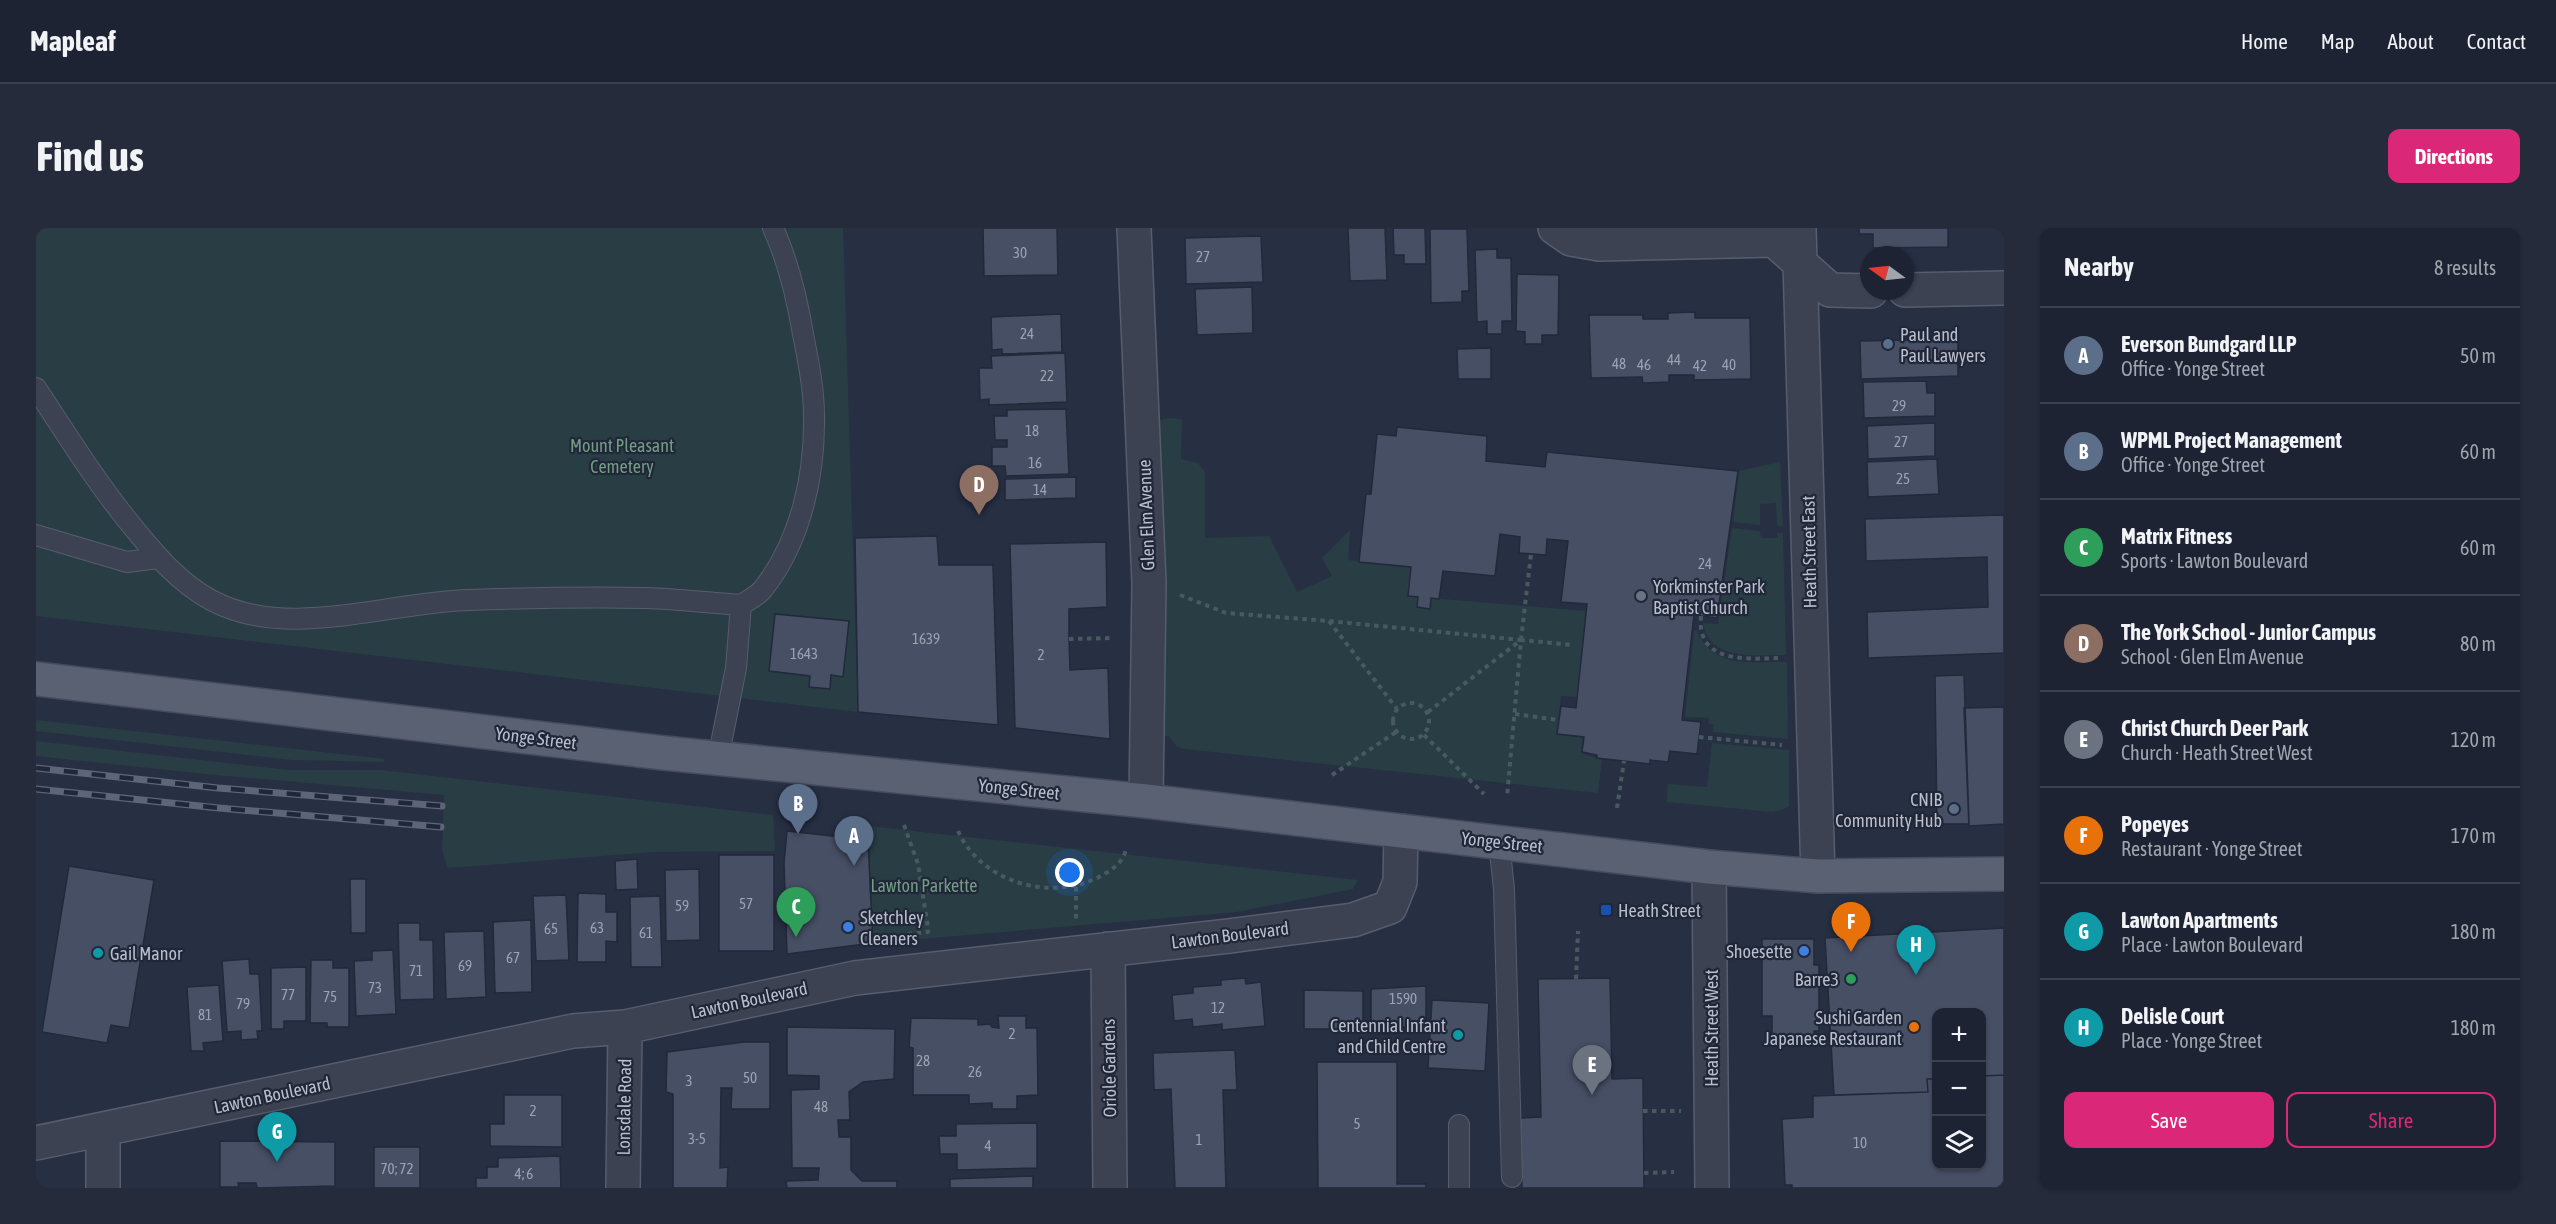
<!DOCTYPE html>
<meta charset="utf-8">
<style>
body{margin:0;font-family:"Asap Condensed",sans-serif;background:#252b3a;color:#f1f3f6}
.controls{position:absolute;right:18px;bottom:18px;display:grid;overflow:hidden;border-radius:12px;box-shadow:0 2px 4px #0004}
.controls button{width:54px;height:54px;display:grid;place-items:center;padding:0;border:0;border-bottom:2px solid #3b404d;background:#1d2332;color:#f1f3f6;font:30px sans-serif}
.compass{position:absolute;left:1824px;top:18px;width:54px;height:54px;border-radius:50%;background:#1d2332;box-shadow:0 2px 4px #0004;rotate:285deg}
.you{position:absolute;left:1034px;top:645px;width:21px;height:21px;margin:-15px;border:4px solid #fff;border-radius:50%;background:#1a73e8;box-shadow:0 0 0 9px #1a73e833}
.badge{display:grid;place-items:center;width:39px;height:39px;border-radius:50%;background:#db2777;color:#fff;font-size:20px;font-weight:700}
.pin{position:absolute;translate:-50% -50px;filter:drop-shadow(0 2px 3px #0008)}
.pin::after{content:'';position:absolute;top:32px;width:21px;height:18px;background:inherit;clip-path:polygon(0 0,100% 0,50% 100%)}
.list{margin:0;padding:0;list-style:none}
h2{display:flex;justify-content:space-between;align-items:center;height:78px;margin:0;padding:0 24px;font-size:26px}
h2 small{font-size:20px;font-weight:400;color:#a0a4ac}
.list li{display:grid;grid-template-columns:39px 1fr auto;gap:18px;align-items:center;box-sizing:border-box;height:96px;padding:0 24px;border-top:2px solid #3b404d}
.list b{display:block;font-size:22px;white-space:nowrap}
.list p{margin:0;font-size:20px;white-space:nowrap;color:#a0a4ac}
.list em{font-size:20px;font-style:normal;color:#a0a4ac}
.actions{display:flex;gap:12px;padding:18px 24px}
.actions a{flex:1;padding:14px 0;border:2px solid #db2777;border-radius:12px;text-align:center;font-size:21px;color:#db2777}
.actions .main{background:#db2777;color:#fff}
.icon{flex:none;width:33px;height:33px;fill:none;stroke:currentColor;stroke-width:2;stroke-linecap:round;stroke-linejoin:round}
.map{position:relative;flex:none;width:1968px;height:960px;overflow:hidden;border-radius:12px}
header{display:flex;align-items:center;gap:36px;box-sizing:border-box;height:84px;padding:0 30px;background:#1d2332;border-bottom:2px solid #3b404d}
header strong{font-size:28px}
nav{display:flex;gap:33px;margin-inline-start:auto;font-size:21px}
.intro{display:flex;align-items:center;justify-content:space-between;box-sizing:border-box;height:144px;padding:0 36px}
h1{margin:0;font-size:42px}
.button{padding:15px 27px;border-radius:12px;background:#db2777;color:#fff;font-size:21px;font-weight:700}
main{display:flex;gap:36px;padding:0 36px}
aside{flex:1;background:#1d2332;border-radius:12px;box-shadow:0 2px 4px #0004}
.map>svg:first-child{display:block}
.green{fill:#293d44}
.building{fill:#474f65;stroke:#22293a;stroke-width:1.5}
.lines{fill:none;stroke-linecap:round;stroke-linejoin:round}
.lane-casing{stroke:#575d6d;stroke-width:22}
.street-casing{stroke:#575d6d;stroke-width:36}
.primary-casing{stroke:#454b5c;stroke-width:36}
.path{stroke:#485a60;stroke-width:4;stroke-dasharray:4.5 4.5;stroke-linecap:butt}
.lane{stroke:#3c4252;stroke-width:20}
.street{stroke:#3c4252;stroke-width:33}
.primary{stroke:#5a6172;stroke-width:33}
.rail-casing{stroke:#5e6579;stroke-width:7}
.rail{stroke:#202738;stroke-width:4.5;stroke-dasharray:14;stroke-linecap:butt}
.service-dot{fill:#5c6f8a;stroke:#202738;stroke-width:2}
.worship-dot{fill:#6b7280;stroke:#202738;stroke-width:2}
.transit-dot{fill:#1a4fb4;stroke:#202738;stroke-width:2}
.shop-dot{fill:#3f7fe0;stroke:#202738;stroke-width:2}
.culture-dot{fill:#0f9aa8;stroke:#202738;stroke-width:2}
.leisure-dot{fill:#2e9e5b;stroke:#202738;stroke-width:2}
.food-dot{fill:#e8710a;stroke:#202738;stroke-width:2}
.labels{text-anchor:middle;dominant-baseline:central;stroke-width:4.5;stroke-linejoin:round;paint-order:stroke}
.number-label{font-size:15px;fill:#9ca2b2}
.poi-label{font-size:18px;fill:#b9becc;stroke:#202738;text-anchor:start}
.park-label{font-size:18px;fill:#719d81;stroke:#202738}
.street-label{font-size:18px;fill:#b9becc;stroke:#202738}
</style>
<header>
<strong>Mapleaf</strong>
<nav><a>Home</a><a>Map</a><a>About</a><a>Contact</a></nav>
</header>
<div class="intro"><h1>Find us</h1><a class="button">Directions</a></div>
<main>
<div class="map">
<svg width="1968" height="960" viewBox="0 0 1968 960">
<rect width="100%" height="100%" fill="#272f43"/>
<path class="green" d="M0,0H807L822,484L0,388Z
M1132,190L1146,191L1145,231L1162,235L1169,244V310L1233,308L1261,364L1296,348L1286,330L1314,302L1312,332L1375,339L1382,369L1381,379L1394,380L1395,370L1550,383L1541,469L1525,468L1521,506L1547,510L1545,525L1566,532L1562,565L1148,521L1141,519L1133,508H1126L1119,194Z
M1744,234L1747,298H1741L1740,275L1724,276V297L1697,294L1703,243Z
M1696,300L1724,303L1725,310H1742L1741,305H1747L1750,427C1721,427 1673,434 1667,395L1682,396Z
M1658,403H1661C1679,442 1714,433 1751,434L1752,511L1677,504L1678,497L1672,495L1673,490L1649,489Z
M0,492L349,531L348,534L256,532L0,503Z
M0,513L252,542H345L737,587L739,623L618,624L412,640L406,623L408,567L169,546L0,528Z
M1676,515L1753,522V578L1746,582L1736,584L1631,574L1632,556L1671,559Z
M832,598L1322,652L1317,661L1201,684L837,715Z"/>
<path class="building" d="M947,0H1021L1022,47L948,48Z
M1312,0H1349L1351,52L1314,53Z
M1357,0H1389L1390,36H1368V27H1358Z
M1823,0H1912V19L1837,20V6H1823Z
M1394,1H1431L1433,63H1426V74L1395,75Z
M1225,8L1227,54L1150,56L1149,10Z
M1461,21V30H1475L1476,93H1466V106H1451V93L1441,94L1439,22Z
M1481,46L1523,47L1522,107H1506V116H1489V104L1480,103Z
M1216,59L1217,105L1161,107L1159,61Z
M1659,84V90H1714L1715,151L1658,152V147H1633V154L1607,155L1606,149L1555,150L1553,87H1607V91H1632V85Z
M1025,86L1026,124L966,126V121L956,122L955,89Z
M1922,111V148L1825,151L1824,113Z
M1455,120V151H1422L1421,121Z
M1029,125L1031,174L953,177V171L944,172L943,140H956L955,128Z
M1890,153L1891,165H1899V188L1828,190L1827,154Z
M1030,181L1033,246L970,248L969,238H956V219H971V212H959L958,188H971V182Z
M1899,195V228L1832,231L1831,198Z
M1361,199L1451,208L1450,233L1509,239L1511,224L1702,243L1681,390L1658,387L1646,492L1665,494L1661,526L1634,523L1632,534L1614,532V536L1561,530V527L1546,524L1548,509L1521,506L1525,478L1540,480L1551,376L1525,374L1532,313L1511,311L1510,327L1483,325L1484,309L1464,306L1459,348L1407,343L1403,371L1395,370L1394,381L1381,379L1382,369L1372,368L1375,339L1323,334L1330,266H1335L1341,206L1360,208Z
M1901,231L1903,266L1832,269L1831,234Z
M1040,249V270L969,272V251Z
M1968,287V425L1832,430L1831,384L1952,379L1951,329L1830,333L1829,291Z
M901,308L903,337H957L962,497L822,484L819,310Z
M1070,314L1071,379L1033,381V411L1034,442L1072,440L1074,511L979,500L974,316Z
M739,386L813,393L807,449L795,447L794,461L773,459L774,448L733,443Z
M1928,447L1933,596H1901L1899,448Z
M1968,479V596L1933,598L1928,480Z
M751,603L832,612L837,715L751,726L748,635Z
M683,627H738V723H683Z
M601,631L602,661L580,662L579,633Z
M33,638L118,652L93,800L75,797L71,815L6,804Z
M663,641L664,712L630,713L629,642Z
M314,651H330V705H315Z
M542,665L570,666V684H581V714L570,713V734H541Z
M530,667L533,732L500,733L497,668Z
M624,668L626,739H595L594,669Z
M495,692L496,764L459,765L457,694Z
M362,695H384V712H397L398,771L364,772Z
M1968,700V847L1946,848V784H1900V851H1891L1892,864L1798,867L1789,710Z
M448,703L450,769L410,771L408,704Z
M1726,711H1778V737H1783V803H1778V814H1736V788H1726Z
M357,722L360,786L320,788L318,733L336,732V723Z
M213,731L214,746H223L226,803H221L222,811L205,812V803L191,804L186,733Z
M275,732H297V740H313V799H291V795H274Z
M270,739V793H248V801H235V740Z
M1209,750L1210,756L1225,754L1229,798L1186,802V796L1157,799L1156,791L1138,793L1136,767L1157,765V759L1185,757V752Z
M1574,750L1576,851L1607,850L1608,960H1486L1484,890L1505,889L1502,751Z
M183,757L187,813L167,815L168,823H155L151,759Z
M1390,758V799H1359V806L1335,807V761Z
M1268,762L1327,763V801H1268Z
M1396,772L1453,775L1449,843L1392,840Z
M962,788H990V800H1001L1002,867L981,868V881H956V875L933,876V867H877V820L873,819L875,790L942,791V797L954,796L956,799L963,800Z
M751,799L859,801L858,851L827,854L813,864L814,892H802L803,909H815V942L826,953H861V960H751L750,953L782,952L783,940H756L755,862L783,861V848L751,847Z
M708,814H734V881H695L696,860H685L684,940L692,939L691,960H637V866L630,864L631,824Z
M1199,822L1201,862H1187L1190,960H1139L1135,861L1118,862L1117,825Z
M1281,834H1361V956H1390V960H1282Z
M1968,847V960H1756V957H1749L1746,891L1777,889V868L1892,864L1891,851H1900V938H1946V848Z
M468,867H526V919L454,918V896H468Z
M1001,895V940L921,942V926H904L903,908H920V896Z
M184,913L299,914V958L221,960L220,955H202L203,959H184Z
M338,919H384V960H338Z
M524,928L525,960H440V950H451V939H462V930Z
M997,948V960H914V951Z"/>
<g class="lines">
<defs>
<path id="lane" d="M0,160C31,207 60,254 96,298C119,326 142,354 175,372C250,413 352,374 433,372C492,370 551,369 610,370C642,371 674,375 705,377L700,440L682,531
M0,307L91,334L122,330
M705,377C712,372 722,368 727,361C765,313 779,247 778,188C778,161 772,132 767,106C761,70 752,33 737,0
M1463,614L1468,661L1476,949
M1423,897V960"/>
<path id="street" d="M1098,0L1113,355L1110,573
M1519,0L1535,11L1563,16L1738,12L1794,62L1835,63
M1763,0L1782,648
M1869,62L1968,60
M1673,639L1676,960
M1072,721L1074,960
M67,902V960
M0,915L537,803L589,799L819,750L1193,708L1317,692L1354,679L1364,654L1365,603
M587,960L589,799"/>
<path id="primary" d="M0,451L628,525L1110,573L1673,639L1782,648L1968,646"/>
</defs>
<use href="#lane" class="lane-casing"/>
<use href="#street" class="street-casing"/>
<use href="#primary" class="primary-casing"/>
<path class="path" d="M1144,367L1190,385L1293,393L1485,412L1471,569
M1665,388C1660,436 1712,431 1744,430
M1293,393L1361,481
M1033,411L1077,410
M1485,412L1495,326
M1357 493a18 18 0 1 1 36 0a18 18 0 1 1-36 0Z
M1392,484L1485,412L1537,417
M1479,486L1522,492
M1388,507L1448,566
M1663,509L1746,517
M1296,547L1360,504
M1581,580L1588,533
M868,597L882,636L892,700V704L871,706V712
M922,603C946,656 1017,674 1065,648C1076,642 1086,635 1090,622
M1040,659V693
M1540,751L1542,703
M1607,883H1645
M1608,945L1638,944"/>
<use href="#lane" class="lane"/>
<use href="#street" class="street"/>
<use href="#primary" class="primary"/>
<defs>
<path id="rail" d="M0,540L182,560L406,578
M0,561L183,580L405,599"/>
</defs>
<use href="#rail" class="rail-casing"/>
<use href="#rail" class="rail"/>
</g>
<g class="service-dot">
<circle cx="1852" cy="116" r="6"/>
<circle cx="1918" cy="581" r="6"/>
</g>
<circle class="worship-dot" cx="1605" cy="368" r="6"/>
<rect class="transit-dot" x="1564" y="676" width="12" height="12" rx="3"/>
<g class="shop-dot">
<circle cx="812" cy="699" r="6"/>
<circle cx="1768" cy="723" r="6"/>
</g>
<g class="culture-dot">
<circle cx="62" cy="725" r="6"/>
<circle cx="1422" cy="807" r="6"/>
</g>
<circle class="leisure-dot" cx="1815" cy="751" r="6"/>
<circle class="food-dot" cx="1878" cy="799" r="6"/>
<g class="labels">
<g class="number-label">
<text x="984" y="24">30</text>
<text x="1167" y="28">27</text>
<text x="991" y="105">24</text>
<text x="1638" y="131">44</text>
<text x="1583" y="135">48</text>
<text x="1608" y="136">46</text>
<text x="1693" y="136">40</text>
<text x="1664" y="137">42</text>
<text x="1011" y="147">22</text>
<text x="1863" y="177">29</text>
<text x="996" y="202">18</text>
<text x="1865" y="213">27</text>
<text x="999" y="234">16</text>
<text x="1867" y="250">25</text>
<text x="1004" y="261">14</text>
<text x="1669" y="335">24</text>
<text x="890" y="410">1639</text>
<text x="768" y="425">1643</text>
<text x="1005" y="426">2</text>
<text x="710" y="675">57</text>
<text x="646" y="677">59</text>
<text x="561" y="699">63</text>
<text x="515" y="700">65</text>
<text x="610" y="704">61</text>
<text x="477" y="729">67</text>
<text x="429" y="737">69</text>
<text x="380" y="742">71</text>
<text x="339" y="759">73</text>
<text x="252" y="766">77</text>
<text x="294" y="768">75</text>
<text x="1367" y="770">1590</text>
<text x="207" y="775">79</text>
<text x="1182" y="779">12</text>
<text x="169" y="786">81</text>
<text x="976" y="805">2</text>
<text x="887" y="832">28</text>
<text x="939" y="843">26</text>
<text x="714" y="849">50</text>
<text x="653" y="852">3</text>
<text x="785" y="878">48</text>
<text x="497" y="882">2</text>
<text x="1321" y="895">5</text>
<text x="661" y="910">3-5</text>
<text x="1163" y="911">1</text>
<text x="1824" y="914">10</text>
<text x="952" y="917">4</text>
<text x="361" y="940">70; 72</text>
<text x="488" y="945">4; 6</text>
</g>
<g class="poi-label">
<text x="1864" y="106">Paul and<tspan x="1864" dy="21">Paul Lawyers</tspan></text>
<text x="1617" y="358">Yorkminster Park<tspan x="1617" dy="21">Baptist Church</tspan></text>
<text x="1906" y="571" text-anchor="end">CNIB<tspan x="1906" dy="21">Community Hub</tspan></text>
<text x="1582" y="682">Heath Street</text>
<text x="824" y="689">Sketchley<tspan x="824" dy="21">Cleaners</tspan></text>
<text x="1756" y="723" text-anchor="end">Shoesette</text>
<text x="74" y="725">Gail Manor</text>
<text x="1803" y="751" text-anchor="end">Barre3</text>
<text x="1866" y="789" text-anchor="end">Sushi Garden<tspan x="1866" dy="21">Japanese Restaurant</tspan></text>
<text x="1410" y="797" text-anchor="end">Centennial Infant<tspan x="1410" dy="21">and Child Centre</tspan></text>
</g>
<g class="park-label">
<text x="586" y="217">Mount Pleasant<tspan x="586" dy="21">Cemetery</tspan></text>
<text x="888" y="657">Lawton Parkette</text>
</g>
<g class="street-label">
<text transform="translate(1110 287) rotate(-92)">Glen Elm Avenue</text>
<text transform="translate(1773 324) rotate(-91)">Heath Street East</text>
<text transform="translate(500 510) rotate(7)">Yonge Street</text>
<text transform="translate(983 561) rotate(6)">Yonge Street</text>
<text transform="translate(1466 614) rotate(6)">Yonge Street</text>
<text transform="translate(1194 707) rotate(-7)">Lawton Boulevard</text>
<text transform="translate(713 772) rotate(-12)">Lawton Boulevard</text>
<text transform="translate(1675 800) rotate(-90)">Heath Street West</text>
<text transform="translate(1073 840) rotate(-91)">Oriole Gardens</text>
<text transform="translate(236 867) rotate(-12)">Lawton Boulevard</text>
<text transform="translate(588 879) rotate(-89)">Lonsdale Road</text>
</g>
</g>
</svg>
<div class="controls">
<button>+</button>
<button>−</button>
<button><svg class="icon" aria-label="layers" viewBox="0 0 24 24"><path d="M12 4l9 5-9 5-9-5zM3 14l9 5 9-5"/></svg></button>
</div>
<svg class="compass" viewBox="-18 -18 36 36"><path d="M0-13l5 13h-10z" fill="#e53935"/><path d="M0 13l5-13h-10z" fill="#a0a4ac"/></svg>
<div class="you"></div>
<div class="pin badge" style="left:818px;top:638px;background:#5c6f8a">A</div>
<div class="pin badge" style="left:762px;top:606px;background:#5c6f8a">B</div>
<div class="pin badge" style="left:760px;top:709px;background:#2e9e5b">C</div>
<div class="pin badge" style="left:943px;top:287px;background:#8d6e63">D</div>
<div class="pin badge" style="left:1556px;top:867px;background:#6b7280">E</div>
<div class="pin badge" style="left:1815px;top:724px;background:#e8710a">F</div>
<div class="pin badge" style="left:241px;top:934px;background:#0f9aa8">G</div>
<div class="pin badge" style="left:1880px;top:747px;background:#0f9aa8">H</div>
</div>
<aside>
<h2>Nearby<small>8 results</small></h2>
<ul class="list">
<li><span class="badge" style="background:#5c6f8a">A</span><div><b>Everson Bundgard LLP</b><p>Office · Yonge Street</p></div><em>50 m</em></li>
<li><span class="badge" style="background:#5c6f8a">B</span><div><b>WPML Project Management</b><p>Office · Yonge Street</p></div><em>60 m</em></li>
<li><span class="badge" style="background:#2e9e5b">C</span><div><b>Matrix Fitness</b><p>Sports · Lawton Boulevard</p></div><em>60 m</em></li>
<li><span class="badge" style="background:#8d6e63">D</span><div><b>The York School - Junior Campus</b><p>School · Glen Elm Avenue</p></div><em>80 m</em></li>
<li><span class="badge" style="background:#6b7280">E</span><div><b>Christ Church Deer Park</b><p>Church · Heath Street West</p></div><em>120 m</em></li>
<li><span class="badge" style="background:#e8710a">F</span><div><b>Popeyes</b><p>Restaurant · Yonge Street</p></div><em>170 m</em></li>
<li><span class="badge" style="background:#0f9aa8">G</span><div><b>Lawton Apartments</b><p>Place · Lawton Boulevard</p></div><em>180 m</em></li>
<li><span class="badge" style="background:#0f9aa8">H</span><div><b>Delisle Court</b><p>Place · Yonge Street</p></div><em>180 m</em></li>
</ul>
<div class="actions"><a class="main">Save</a><a>Share</a></div>
</aside>
</main>
